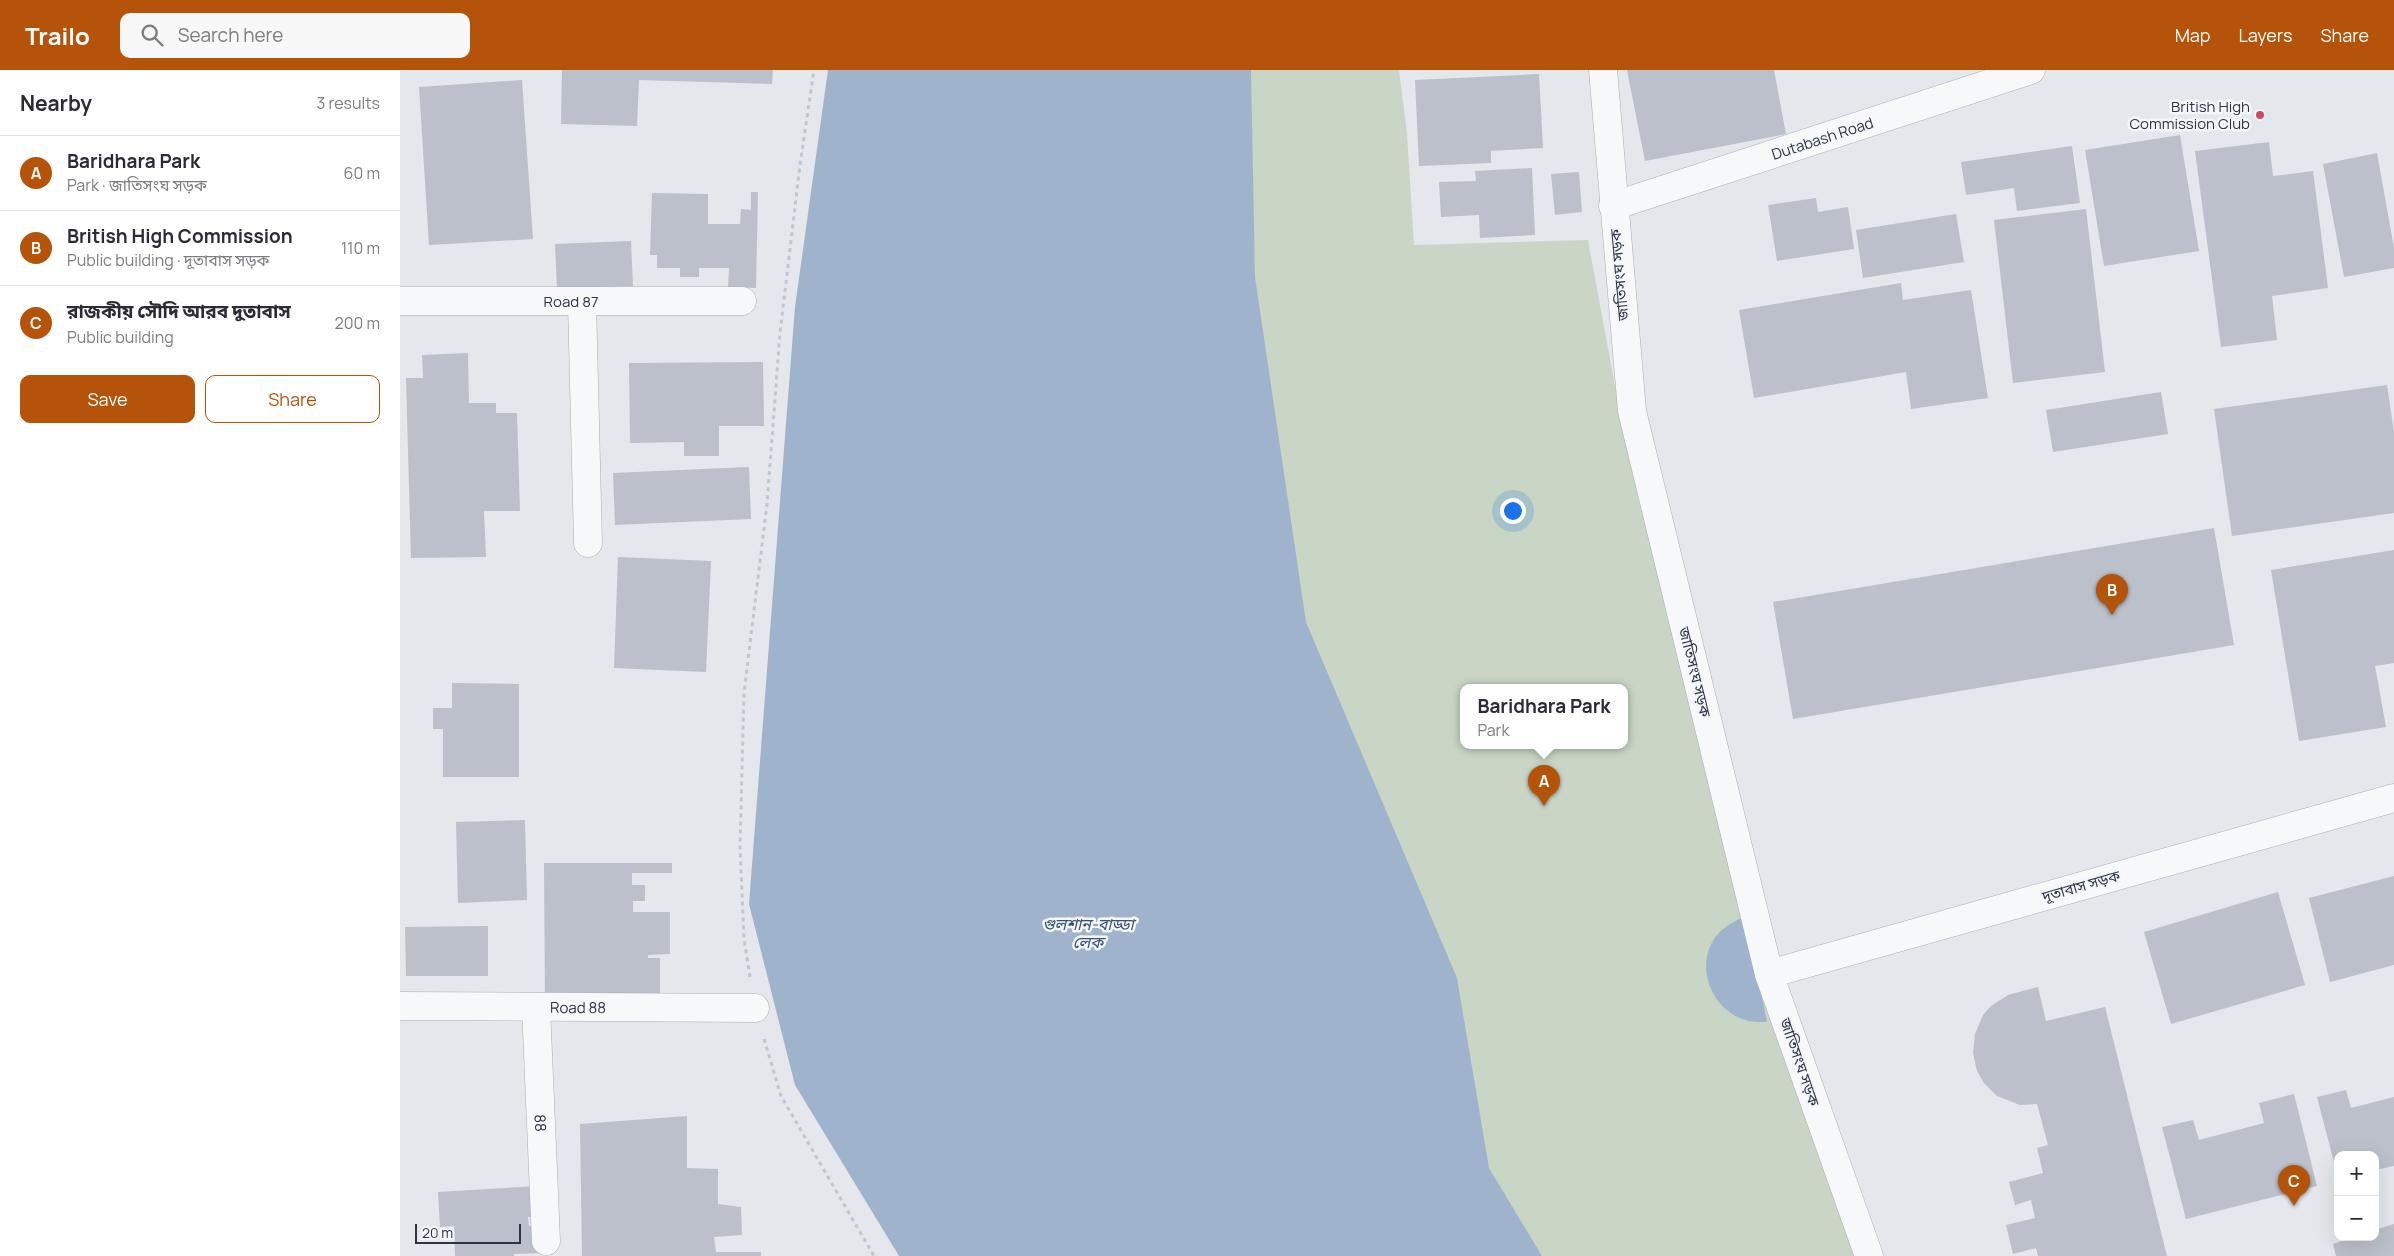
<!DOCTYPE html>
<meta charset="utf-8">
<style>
body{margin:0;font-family:Manrope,"Noto Sans Bengali",sans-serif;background:#f7f7f7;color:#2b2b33}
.controls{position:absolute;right:15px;bottom:15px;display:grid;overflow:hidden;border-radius:10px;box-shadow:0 5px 20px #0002}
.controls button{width:45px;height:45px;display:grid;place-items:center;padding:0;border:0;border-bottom:1px solid #e1e1e2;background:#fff;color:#2b2b33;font:25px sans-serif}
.scale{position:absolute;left:15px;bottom:12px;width:106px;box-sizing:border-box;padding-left:5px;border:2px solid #2b3445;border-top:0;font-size:14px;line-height:18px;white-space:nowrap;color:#2b3445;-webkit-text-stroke:4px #f4f6f9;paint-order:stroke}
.you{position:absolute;left:1112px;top:440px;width:18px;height:18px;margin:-12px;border:4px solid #fff;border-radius:50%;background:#1a73e8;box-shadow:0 0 0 8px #1a73e833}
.badge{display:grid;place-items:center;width:32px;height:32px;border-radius:50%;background:#b45309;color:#fff;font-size:16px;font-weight:700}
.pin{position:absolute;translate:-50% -41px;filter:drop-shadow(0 1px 2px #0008)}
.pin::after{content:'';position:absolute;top:26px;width:18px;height:15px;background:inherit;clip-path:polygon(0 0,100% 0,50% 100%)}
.popup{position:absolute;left:1060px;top:614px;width:168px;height:65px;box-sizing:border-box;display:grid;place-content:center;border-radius:10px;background:#fff;filter:drop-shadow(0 1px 4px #0005);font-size:16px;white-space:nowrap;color:#7c7c81}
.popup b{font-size:19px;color:#2b2b33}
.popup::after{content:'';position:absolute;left:50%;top:100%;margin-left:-10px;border:10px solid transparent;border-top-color:#fff}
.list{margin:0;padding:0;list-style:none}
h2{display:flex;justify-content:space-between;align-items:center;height:65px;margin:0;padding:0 20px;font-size:21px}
h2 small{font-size:16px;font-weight:400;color:#7c7c81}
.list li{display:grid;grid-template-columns:32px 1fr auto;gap:15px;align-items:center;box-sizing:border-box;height:75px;padding:0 20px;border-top:1px solid #e1e1e2}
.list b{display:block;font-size:19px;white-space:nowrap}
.list p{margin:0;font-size:16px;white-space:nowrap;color:#7c7c81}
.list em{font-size:16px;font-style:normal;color:#7c7c81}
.actions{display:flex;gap:10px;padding:15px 20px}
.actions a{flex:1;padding:11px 0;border:1px solid #b45309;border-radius:10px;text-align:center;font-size:18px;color:#b45309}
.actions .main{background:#b45309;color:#fff}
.icon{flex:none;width:28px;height:28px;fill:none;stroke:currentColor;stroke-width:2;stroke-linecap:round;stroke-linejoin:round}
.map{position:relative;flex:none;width:1994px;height:1186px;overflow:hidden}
header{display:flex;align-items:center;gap:30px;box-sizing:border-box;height:70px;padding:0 25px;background:#b45309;color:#fff}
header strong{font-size:24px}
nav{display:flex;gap:28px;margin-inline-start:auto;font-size:18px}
.search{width:350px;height:45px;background:#f7f7f7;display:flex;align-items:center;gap:12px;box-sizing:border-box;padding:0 18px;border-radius:10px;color:#7c7c81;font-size:19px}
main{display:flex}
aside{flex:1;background:#fff}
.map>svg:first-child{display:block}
.green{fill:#c9d6c5;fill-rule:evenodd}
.water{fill:#9fb4cc}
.building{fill:#bbc0ca}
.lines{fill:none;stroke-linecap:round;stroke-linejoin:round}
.minor-casing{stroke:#a9aeb7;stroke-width:29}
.path{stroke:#c2c5cb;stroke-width:3;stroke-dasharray:4 4;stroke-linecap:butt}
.minor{stroke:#f7f8fa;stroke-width:28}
.poi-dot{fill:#d1495b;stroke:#f4f6f9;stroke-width:2}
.labels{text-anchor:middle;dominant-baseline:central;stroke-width:5;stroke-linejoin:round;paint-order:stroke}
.poi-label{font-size:15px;fill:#2b3445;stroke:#f4f6f9;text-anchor:end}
.street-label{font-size:15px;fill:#2b3445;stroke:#f4f6f9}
.water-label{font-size:16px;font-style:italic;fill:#34527a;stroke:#f4f6f9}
</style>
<header>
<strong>Trailo</strong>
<div class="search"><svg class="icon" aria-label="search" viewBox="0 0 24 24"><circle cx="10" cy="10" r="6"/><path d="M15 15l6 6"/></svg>Search here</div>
<nav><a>Map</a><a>Layers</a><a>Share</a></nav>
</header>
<main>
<aside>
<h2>Nearby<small>3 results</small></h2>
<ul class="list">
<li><span class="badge">A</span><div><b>Baridhara Park</b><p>Park · জাতিসংঘ সড়ক</p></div><em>60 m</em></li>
<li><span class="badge">B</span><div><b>British High Commission</b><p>Public building · দূতাবাস সড়ক</p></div><em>110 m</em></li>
<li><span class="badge">C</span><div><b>রাজকীয় সৌদি আরব দুতাবাস</b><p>Public building</p></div><em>200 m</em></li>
</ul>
<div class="actions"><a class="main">Save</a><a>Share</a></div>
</aside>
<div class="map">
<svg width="1994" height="1186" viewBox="0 0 1994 1186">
<rect width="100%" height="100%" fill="#e4e7ec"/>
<path class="green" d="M845,0H999L1007,64L1014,175L1188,170L1220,343L1455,1186H1138L1089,1098L900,564L850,218ZM1064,617H1224V675H1064Z"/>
<path class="water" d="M428,0H851L855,207L906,552L1057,908L1089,1098L1142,1186H499L395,1015L349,834L395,237Z
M1346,846L1367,952C1361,952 1353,952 1348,951C1311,941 1293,895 1317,865C1325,856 1335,851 1346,846Z"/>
<path class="building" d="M162,0H373L372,14L239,10L237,56L161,54Z
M1227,0H1374L1386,64L1245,91Z
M1139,4L1143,78L1091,81V93L1019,96L1015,10Z
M122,10L133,169L29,175L19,17Z
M1780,65L1799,181L1704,196L1685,80Z
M1869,72L1873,106L1913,101L1928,218L1872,226L1877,270L1821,277L1795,81Z
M1672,76L1680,133L1617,141L1614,118L1566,125L1561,92Z
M1977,83L1994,178V198L1944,207L1923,94Z
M1132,98L1135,165L1080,168L1079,145L1041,147L1039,112L1076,111L1075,101Z
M1179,102L1182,142L1155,145L1151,104Z
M351,122H358L356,218L328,217L329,198H299V207H280V198H257V185H250L252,123L308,124V154H340L341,139L351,140Z
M1416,128L1418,142L1448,137L1454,179L1377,191L1368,135Z
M1686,139L1705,302L1613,313L1594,150Z
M1556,144L1564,192L1463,208L1456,160Z
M231,171L233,216L157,218L155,174Z
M1501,213L1503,230L1571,220L1588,328L1511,339L1506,302L1354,328L1339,240Z
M68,283L69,333H96V343H117L120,441H84L86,487L11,488L6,308H23L22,285Z
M363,292L364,356H319V386H284V372L230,373L229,293Z
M1987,315L1994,362V443L1832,466L1814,339Z
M1761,322L1768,364L1653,382L1646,340Z
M349,397L351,449L215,455L213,403Z
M1814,458L1834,575L1393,649L1373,532Z
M1994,480V593L1975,596L1986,657L1899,671L1871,500Z
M218,487L311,491L306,602L214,598Z
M52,613L119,614V707H43V659H33V638H52Z
M125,750L127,830L58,833L56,752Z
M144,793H272V803H232V815H245V831H233V842H270V884L248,885V888H260V933L145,934Z
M1994,806V895L1930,912L1909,828Z
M1878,822L1905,915L1771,954L1744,862Z
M88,856V906H6L5,857Z
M1638,917L1646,951L1705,937L1767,1186H1638L1636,1178L1613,1184L1606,1155L1635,1148L1631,1130L1615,1135L1609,1112L1643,1103L1637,1078L1648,1075L1637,1034L1620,1035L1597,1026L1584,1013L1577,1001L1573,983L1575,964L1583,945L1591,936L1608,925Z
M1946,1020L1951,1038L1994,1027V1096L1975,1100V1085H1938L1937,1104L1917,1027Z
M1894,1024L1917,1116L1786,1149L1762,1057L1793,1050L1799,1070L1864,1053L1859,1033Z
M287,1046V1098L318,1099V1134L341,1137L342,1165L314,1167L316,1182H361V1186H182L180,1054Z
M138,1116L139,1146L128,1147L129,1156H143L145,1183L114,1184V1186H55L54,1156L40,1157L38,1122Z
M1994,1154V1186H1936L1933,1174L1954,1167H1975V1160Z"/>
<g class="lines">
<defs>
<g id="minor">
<path d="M1203,0L1232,341L1369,904L1469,1186"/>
<path id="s1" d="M1213,136L1631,0"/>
<path id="s2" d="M0,231H342"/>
<path d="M182,233L188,473"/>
<path d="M1369,904L1994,728"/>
<path id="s3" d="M0,936L355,938"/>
<path id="s4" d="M136,937L146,1171"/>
</g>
</defs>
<use href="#minor" class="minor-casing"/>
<path class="path" d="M350,907L344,869L340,776L344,623L367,434L380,263L400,95L414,0
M364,969L381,1026L474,1186"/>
<use href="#minor" class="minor"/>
</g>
<circle class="poi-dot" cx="1860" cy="45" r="5"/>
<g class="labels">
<g class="poi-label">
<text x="1850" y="36">British High<tspan x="1850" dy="17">Commission Club</tspan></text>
</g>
<g class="street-label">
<text stroke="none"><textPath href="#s1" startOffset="220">Dutabash Road</textPath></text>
<text transform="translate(1219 205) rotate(-95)">জাতিসংঘ সড়ক</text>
<text stroke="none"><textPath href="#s2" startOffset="171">Road 87</textPath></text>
<text transform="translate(1295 602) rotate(76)">জাতিসংঘ সড়ক</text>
<text transform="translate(1681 816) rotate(-16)">দূতাবাস সড়ক</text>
<text stroke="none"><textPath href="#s3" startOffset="178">Road 88</textPath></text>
<text transform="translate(1400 992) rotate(71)">জাতিসংঘ সড়ক</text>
<text stroke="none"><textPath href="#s4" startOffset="116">88</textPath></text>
</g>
<g class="water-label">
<text x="688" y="854">গুলশান-বাড্ডা<tspan x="688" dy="18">লেক</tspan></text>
</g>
</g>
</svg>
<div class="controls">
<button>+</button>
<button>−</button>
</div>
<div class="scale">20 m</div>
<div class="you"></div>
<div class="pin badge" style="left:1144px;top:736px">A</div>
<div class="popup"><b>Baridhara Park</b>Park</div>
<div class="pin badge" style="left:1712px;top:545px">B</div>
<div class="pin badge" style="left:1894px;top:1136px">C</div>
</div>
</main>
